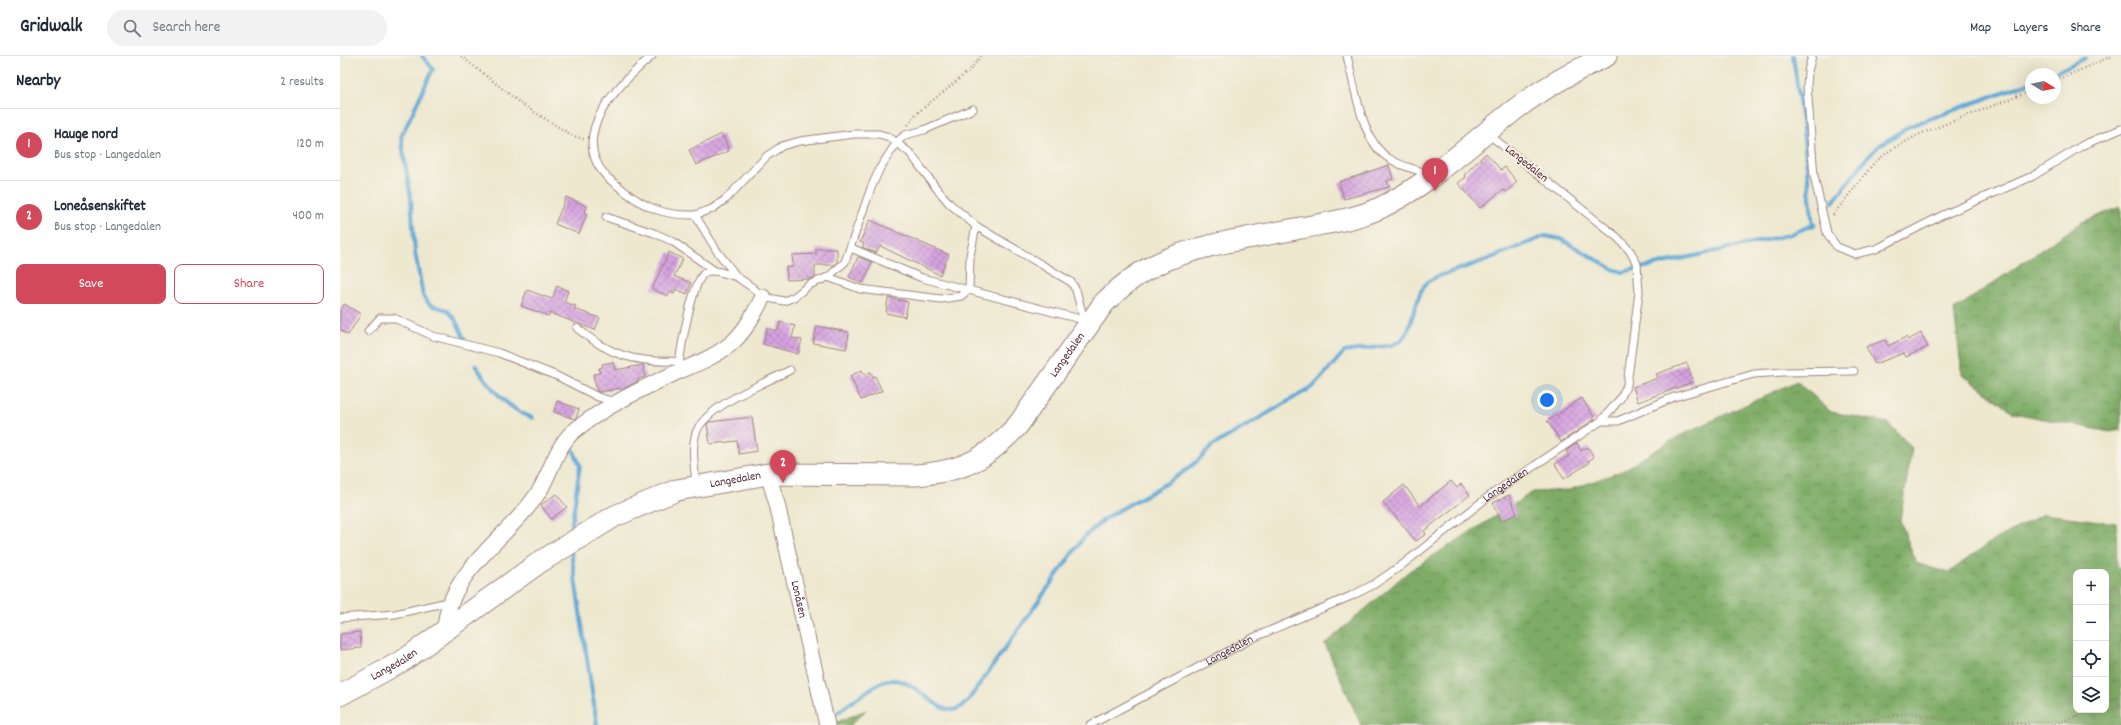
<!DOCTYPE html>
<meta charset="utf-8">
<style>
body{margin:0;font-family:Dekko,sans-serif;background:#f2f2f3;color:#1f2937}
.controls{position:absolute;right:12px;bottom:12px;display:grid;overflow:hidden;border-radius:8px;box-shadow:0 4px 16px #0002}
.controls button{width:36px;height:36px;display:grid;place-items:center;padding:0;border:0;border-bottom:1px solid #e0e1e3;background:#fff;color:#1f2937;font:20px sans-serif}
.compass{position:absolute;left:1685px;top:12px;width:36px;height:36px;border-radius:50%;background:#fff;box-shadow:0 4px 16px #0002;rotate:100deg}
.you{position:absolute;left:1207px;top:344px;width:14px;height:14px;margin:-10px;border:3px solid #fff;border-radius:50%;background:#1a73e8;box-shadow:0 0 0 6px #1a73e833}
.badge{display:grid;place-items:center;width:26px;height:26px;border-radius:50%;background:#d1495b;color:#fff;font-size:13px;font-weight:700}
.pin{position:absolute;translate:-50% -33px;filter:drop-shadow(0 1px 2px #0008)}
.pin::after{content:'';position:absolute;top:21px;width:14px;height:12px;background:inherit;clip-path:polygon(0 0,100% 0,50% 100%)}
.list{margin:0;padding:0;list-style:none}
h2{display:flex;justify-content:space-between;align-items:center;height:52px;margin:0;padding:0 16px;font-size:17px}
h2 small{font-size:13px;font-weight:400;color:#747a83}
.list li{display:grid;grid-template-columns:26px 1fr auto;gap:12px;align-items:center;box-sizing:border-box;height:72px;padding:0 16px;border-top:1px solid #e0e1e3}
.list b{display:block;font-size:15px;white-space:nowrap}
.list p{margin:0;font-size:13px;white-space:nowrap;color:#747a83}
.list em{font-size:13px;font-style:normal;color:#747a83}
.actions{display:flex;gap:8px;padding:12px 16px}
.actions a{flex:1;padding:9px 0;border:1px solid #d1495b;border-radius:8px;text-align:center;font-size:14px;color:#d1495b}
.actions .main{background:#d1495b;color:#fff}
.icon{flex:none;width:22px;height:22px;fill:none;stroke:currentColor;stroke-width:2;stroke-linecap:round;stroke-linejoin:round}
.map{position:relative;flex:none;width:1781px;height:669px;overflow:hidden}
header{display:flex;align-items:center;gap:24px;box-sizing:border-box;height:56px;padding:0 20px;background:#fff;border-bottom:1px solid #e0e1e3}
header strong{font-size:19px}
nav{display:flex;gap:22px;margin-inline-start:auto;font-size:14px}
.search{width:280px;height:36px;background:#f2f2f3;display:flex;align-items:center;gap:10px;box-sizing:border-box;padding:0 14px;border-radius:22px;color:#747a83;font-size:15px}
main{display:flex}
aside{flex:1;background:#fff}
.map>svg:first-child{display:block}
.forest{fill:url(#forest-crowns);stroke:#646648;fill-rule:evenodd}
.lines{fill:none;stroke-linecap:round;stroke-linejoin:round}
.stream{stroke:#5ea9d7;stroke-width:4}
.building{fill:url(#building-cross-hatch)}
.service-casing{stroke:#9c847d;stroke-width:9}
.minor-casing{stroke:#9c847d;stroke-width:17}
.secondary-casing{stroke:#9c847d;stroke-width:23}
.path{stroke:#9c847d;stroke-width:2.5;stroke-dasharray:1 3;stroke-linecap:butt}
.service{stroke:#fff;stroke-width:7}
.minor{stroke:#fff;stroke-width:15}
.secondary{stroke:#fff;stroke-width:21}
.labels{text-anchor:middle;dominant-baseline:central;stroke-width:4;stroke-linejoin:round;paint-order:stroke}
.street-label{font-size:12px;fill:#4a1f2b;stroke:#f7f3e8}
</style>
<header>
<strong>Gridwalk</strong>
<div class="search"><svg class="icon" aria-label="search" viewBox="0 0 24 24"><circle cx="10" cy="10" r="6"/><path d="M15 15l6 6"/></svg>Search here</div>
<nav><a>Map</a><a>Layers</a><a>Share</a></nav>
</header>
<main>
<aside>
<h2>Nearby<small>2 results</small></h2>
<ul class="list">
<li><span class="badge">1</span><div><b>Hauge nord</b><p>Bus stop · Langedalen</p></div><em>120 m</em></li>
<li><span class="badge">2</span><div><b>Loneåsenskiftet</b><p>Bus stop · Langedalen</p></div><em>400 m</em></li>
</ul>
<div class="actions"><a class="main">Save</a><a>Share</a></div>
</aside>
<div class="map">
<svg width="1781" height="669" viewBox="0 0 1781 669">
<defs>
<pattern id="forest-crowns" width="20" height="18" patternUnits="userSpaceOnUse"><rect width="20" height="18" fill="#7eac66"/><path d="M2 6a3 3 0 1 1 6 0M12 15a3 3 0 1 1 6 0" fill="none" stroke="#698b54"/></pattern>
<pattern id="building-cross-hatch" width="8" height="8" patternUnits="userSpaceOnUse"><rect width="8" height="8" fill="#d5a2e1"/><path d="M0 0l8 8M0 8l8-8" fill="none" stroke="#af83b7"/></pattern>
</defs>
<rect width="100%" height="100%" fill="#f7f3e8"/>
<filter id="ink" filterUnits="userSpaceOnUse"><feTurbulence type="fractalNoise" baseFrequency=".025" numOctaves="2"/><feDisplacementMap in="SourceGraphic" scale="8" xChannelSelector="R" yChannelSelector="G"/><feConvolveMatrix kernelMatrix="1 2 1 2 8 2 1 2 1" color-interpolation-filters="sRGB"/></filter>
<filter id="wash" filterUnits="userSpaceOnUse"><feTurbulence type="fractalNoise" baseFrequency=".012" numOctaves="4" result="noise"/><feDisplacementMap in="SourceGraphic" scale="16" xChannelSelector="R" yChannelSelector="G"/><feGaussianBlur stdDeviation="0.9" result="paint"/><feColorMatrix in="noise" values="0 0 0 0 0 0 0 0 0 0 0 0 0 0 0 0 0 1.4 0 .05"/><feComposite in="paint" operator="in"/></filter>
<g filter="url(#wash)">
<rect width="100%" height="100%" fill="#eee8cf"/>
<path class="forest" d="M1781,151V374L1770,376L1674,357L1622,318L1614,254L1742,166Z
M1457,325L1491,356L1548,367L1572,392L1560,464L1576,507L1608,517L1649,487L1703,458L1776,467L1777,512L1781,513V669H1021L985,588L1068,516L1193,436L1229,434L1282,415L1337,381ZM1736,516H1766V654H1736Z
M526,654L511,669H490Z"/>
<g class="lines">
<path class="stream" d="M82,0L93,13L61,81L71,143L75,196L83,240L90,249L107,254L115,263L125,284
M1453,0L1462,64L1473,170
M1712,18L1745,2
M1493,146L1528,100L1540,89L1570,70L1691,26
M135,309C150,331 168,354 193,362
M231,474L240,409L232,391
M231,496L257,669
M489,663C500,655 535,627 545,625C575,617 595,661 617,653C621,652 624,648 627,646L744,481C751,475 758,468 765,463C800,440 845,423 872,390L974,330L1004,296L1051,289L1061,285L1068,274L1080,237L1087,226L1096,221L1146,204L1205,180L1221,183L1273,213L1283,216L1448,179L1475,168"/>
</g>
<g id="blocks">
<path class="building" d="M382,78L389,95L356,109L349,94Z
M1146,97L1161,114L1165,111L1177,126L1166,136L1164,134L1160,136L1140,152L1118,127L1126,121L1124,119Z
M1049,109L1053,123L1047,125L1049,131L1004,143L999,126Z
M226,141L247,150L244,157L247,158L239,178L215,168Z
M530,164L609,199L600,219L540,190L536,197L522,191L524,188L520,186Z
M476,193H497V206L494,209H475V221L470,223L447,224L446,211H453L452,199L476,198Z
M329,196L343,203L334,220L351,227L347,238L336,233L334,238L330,236L328,240L312,233Z
M518,201L532,206L523,227L509,221Z
M217,230L228,235L224,246L236,250L234,253L260,262L255,274L210,257L209,260L181,250L187,234L212,243Z
M548,242L568,246L565,261L546,257Z
M4,248L21,258L8,279L0,274V255Z
M440,266L455,270L452,282L462,284L458,298L423,288L427,272L438,275Z
M477,270L508,276L509,278L506,293L473,287Z
M1581,277L1588,291L1566,301L1564,297L1535,308L1526,291L1545,284L1548,290L1566,281L1568,284Z
M273,306L275,314L303,309L305,321L298,323V325L281,334L280,332L260,336L257,335L253,318L260,317L259,312L263,311L262,308Z
M1347,307L1353,326L1298,346L1293,331L1318,322L1316,318Z
M522,314L524,319L531,316L533,321L535,320L542,335L521,344L510,320Z
M1242,342L1255,363L1221,386L1207,365Z
M217,345L239,353L236,362L235,363L214,356Z
M412,361L417,395L399,398L397,385L370,388L367,368L369,366Z
M1237,387L1241,395L1248,391L1254,401L1248,405L1249,407L1224,423L1215,408L1229,400L1226,395Z
M1111,425L1117,432L1121,428L1130,439L1084,475L1086,478L1076,485L1043,446L1064,429L1080,450Z
M216,438L227,451L211,463L201,449Z
M1169,439L1177,458L1161,465L1153,447Z
M20,576L21,592L0,594V578Z"/>
</g>
</g>
<g filter="url(#ink)">
<use href="#blocks" fill-opacity="0" stroke="#9c847d" stroke-width="1"/>
<g class="lines">
<defs>
<g id="service">
<path d="M312,0C280,27 227,77 266,120C271,125 277,129 283,134C305,152 326,160 355,159L377,195L397,221L413,232L423,241L444,245L454,241L469,229L488,221L505,206L531,132L540,112L557,86L565,79L584,74L633,53"/>
<path d="M1007,0C1014,27 1021,78 1042,97C1055,109 1074,113 1090,118"/>
<path d="M1472,0L1468,15L1467,30L1474,120L1487,177L1497,191L1515,198L1536,193L1601,160L1693,120L1743,89L1781,73"/>
<path d="M355,159L372,153L386,143L427,100L442,90L460,85L514,78H539L549,81L570,97L597,133L610,148L636,170L731,226L736,234L744,264L746,266"/>
<path d="M266,161L314,177L332,185L375,215"/>
<path d="M511,192L582,222L744,264"/>
<path d="M488,221L520,233L601,243L621,240L629,233L630,200L636,170"/>
<path d="M237,272C270,300 296,307 339,305"/>
<path d="M28,275L40,262H54L93,280L159,297L217,320L258,341L275,346"/>
<path d="M338,316C340,298 352,222 366,216C375,212 388,219 397,221"/>
<path d="M1261,365H1278L1334,341L1414,318L1443,316L1514,315"/>
<path d="M356,429C355,413 351,392 356,377C365,350 425,327 450,314"/>
<path d="M0,562L55,558L112,545"/>
<path id="s1" d="M750,669L915,581L1011,540L1033,529L1062,509L1148,441L1261,365L1280,343L1287,329L1299,236L1297,208L1290,195L1278,182L1147,77"/>
</g>
<g id="minor">
<path id="s2" d="M428,418L437,448L487,669"/>
<path d="M105,575C106,515 171,481 200,434C211,415 217,389 234,375C258,355 303,332 331,319C353,309 377,301 395,284C407,272 415,256 423,241"/>
</g>
<g id="secondary">
<path id="s3" d="M0,639L64,604L200,506L275,460L337,434L428,418L576,419C624,415 645,404 678,369L764,247C779,232 796,218 815,209C856,188 916,181 961,172C988,167 1016,163 1040,152C1092,127 1132,86 1177,52C1205,31 1234,15 1266,0"/>
</g>
</defs>
<use href="#service" class="service-casing"/>
<use href="#minor" class="minor-casing"/>
<use href="#secondary" class="secondary-casing"/>
<path class="path" d="M121,0L183,49L233,80L244,83
M1715,25L1772,0
M568,69L576,58L630,14L641,0
M1493,159L1534,107L1552,93L1580,78L1691,35
M1464,669L1472,667L1489,669
M1498,669L1569,657L1618,666H1662L1690,669
M1711,669L1744,658L1773,654L1781,650"/>
<use href="#service" class="service"/>
<use href="#minor" class="minor"/>
<use href="#secondary" class="secondary"/>
</g>
</g>
<g class="labels">
<g class="street-label">
<text transform="translate(1186 108) rotate(39)">Langedalen</text>
<text stroke="none"><textPath href="#s3" startOffset="839">Langedalen</textPath></text>
<text stroke="none"><textPath href="#s3" startOffset="455">Langedalen</textPath></text>
<text stroke="none"><textPath href="#s1" startOffset="482">Langedalen</textPath></text>
<text stroke="none"><textPath href="#s2" startOffset="129">Lonåsen</textPath></text>
<text stroke="none"><textPath href="#s1" startOffset="158">Langedalen</textPath></text>
<text stroke="none"><textPath href="#s3" startOffset="62">Langedalen</textPath></text>
</g>
</g>
</svg>
<div class="controls">
<button>+</button>
<button>−</button>
<button><svg class="icon" aria-label="locate" viewBox="0 0 24 24"><circle cx="12" cy="12" r="6"/><path d="M12 2v4M12 18v4M2 12h4M18 12h4"/></svg></button>
<button><svg class="icon" aria-label="layers" viewBox="0 0 24 24"><path d="M12 4l9 5-9 5-9-5zM3 14l9 5 9-5"/></svg></button>
</div>
<svg class="compass" viewBox="-18 -18 36 36"><path d="M0-13l5 13h-10z" fill="#e53935"/><path d="M0 13l5-13h-10z" fill="#747a83"/></svg>
<div class="you"></div>
<div class="pin badge" style="left:1095px;top:135px">1</div>
<div class="pin badge" style="left:443px;top:427px">2</div>
</div>
</main>
